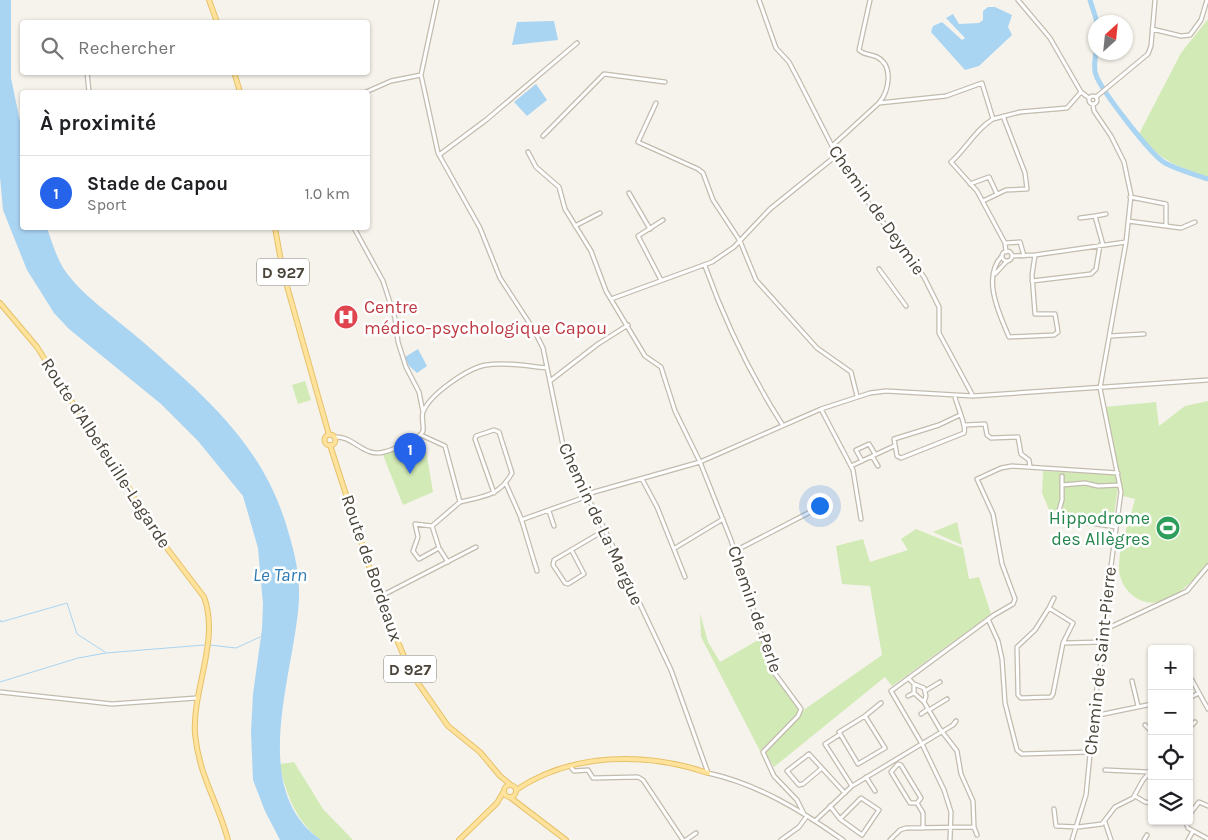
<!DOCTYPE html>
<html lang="fr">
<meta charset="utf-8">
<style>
body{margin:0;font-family:Karla,sans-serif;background:#f2f2f2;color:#202124}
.controls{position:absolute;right:15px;bottom:15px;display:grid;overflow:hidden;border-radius:5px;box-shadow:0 1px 4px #0004}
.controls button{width:45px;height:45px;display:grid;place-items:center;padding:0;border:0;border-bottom:1px solid #e0e0e0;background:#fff;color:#202124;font:25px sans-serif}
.compass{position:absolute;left:1088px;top:15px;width:45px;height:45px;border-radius:50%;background:#fff;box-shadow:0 1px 4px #0004;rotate:27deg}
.you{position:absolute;left:819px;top:505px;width:18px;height:18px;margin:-12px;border:4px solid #fff;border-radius:50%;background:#1a73e8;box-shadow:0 0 0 8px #1a73e833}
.badge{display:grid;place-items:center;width:32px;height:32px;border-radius:50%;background:#2563eb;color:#fff;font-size:16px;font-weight:700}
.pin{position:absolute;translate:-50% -41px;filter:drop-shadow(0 1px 2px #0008)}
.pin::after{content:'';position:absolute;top:26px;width:18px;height:15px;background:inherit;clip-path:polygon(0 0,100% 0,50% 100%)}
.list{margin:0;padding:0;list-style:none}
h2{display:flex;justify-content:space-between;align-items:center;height:65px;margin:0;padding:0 20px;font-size:21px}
h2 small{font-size:16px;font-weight:400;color:#757577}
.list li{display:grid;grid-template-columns:32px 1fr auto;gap:15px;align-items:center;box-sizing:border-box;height:75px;padding:0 20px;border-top:1px solid #e0e0e0}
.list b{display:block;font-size:19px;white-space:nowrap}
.list p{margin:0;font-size:16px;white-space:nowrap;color:#757577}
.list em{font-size:16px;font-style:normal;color:#757577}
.icon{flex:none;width:28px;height:28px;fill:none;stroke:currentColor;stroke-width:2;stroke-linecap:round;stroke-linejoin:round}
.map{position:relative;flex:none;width:1208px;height:840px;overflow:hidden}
.search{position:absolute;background:#fff;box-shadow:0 1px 4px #0004;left:20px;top:20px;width:350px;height:55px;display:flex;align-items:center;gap:12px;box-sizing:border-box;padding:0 18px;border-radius:5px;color:#757577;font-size:19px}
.panel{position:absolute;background:#fff;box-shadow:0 1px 4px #0004;left:20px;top:90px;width:350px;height:140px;border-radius:5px}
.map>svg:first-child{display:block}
.green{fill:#d2eab5}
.water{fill:#a9d4f2}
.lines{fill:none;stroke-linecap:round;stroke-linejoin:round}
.stream{stroke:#a9d4f2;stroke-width:1}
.river{stroke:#a9d4f2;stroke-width:5}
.minor-casing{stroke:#c2bbae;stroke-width:5.5}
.major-casing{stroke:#e6c16a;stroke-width:6}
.minor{stroke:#fff;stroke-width:3}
.major{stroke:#ffe39c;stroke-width:4}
.labels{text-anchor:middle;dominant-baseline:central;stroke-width:5;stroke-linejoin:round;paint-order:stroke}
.shield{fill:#fff;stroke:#817c74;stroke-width:1}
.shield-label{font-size:16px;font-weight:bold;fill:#4b4439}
.street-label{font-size:18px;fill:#4b4439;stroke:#fff}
.health-label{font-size:18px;fill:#be3a42;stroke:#fff;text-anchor:start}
.leisure-label{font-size:18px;fill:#27864d;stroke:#fff;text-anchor:end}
.water-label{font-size:19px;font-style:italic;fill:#2e7ab2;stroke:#fff}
</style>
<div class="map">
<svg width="1208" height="840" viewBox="0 0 1208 840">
<rect width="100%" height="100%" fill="#f6f3ec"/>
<path class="green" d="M1208,19V177C1172,164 1164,163 1139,134L1181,53Z
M305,381L311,400L298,404L292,385Z
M1208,401V564C1190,584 1160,619 1131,594C1123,587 1119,577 1119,567C1119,545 1130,520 1135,499L1123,496L1120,474L1105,407L1156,402L1159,426L1185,406Z
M420,439L426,451L433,492L403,505L383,455Z
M1043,471L1116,475L1118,487L1113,523L1111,525L1072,518L1053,519L1042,493Z
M957,522L962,545L933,532Z
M916,529L963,548L969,579L979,577L991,614L892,686L885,677L774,767L765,752L805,709L882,655L870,586L842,584L836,546L863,539L870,562L908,550L901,539Z
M700,613L708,642L720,662L760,639L771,672L800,710L760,751L701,637Z
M294,762L323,809L353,840H321C297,823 285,793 280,764Z"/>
<path class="water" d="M0,0H11V78L22,131V228H47C51,240 56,255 62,266C77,292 119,321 142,341C203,395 259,441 285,521C293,547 300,571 299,598C296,671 246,788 321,840H280L265,811L253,780L251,732L253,694L262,629L263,604L258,548L243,496L198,441L161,404L69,329L54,313L27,270L3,210L0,177Z
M988,7H995L1012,15L1008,27L1012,35L979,66L965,70L931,32L933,26L942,22L962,40L965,38L946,18L953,14L959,24L979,23L983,20V11Z
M554,21L558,40L512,45L517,22Z
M536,84L547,100L527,116L514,102Z
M418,349L427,366L417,373L409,366L405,357Z"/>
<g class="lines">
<path class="stream" d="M0,620L1,622L67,603L77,634L105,652
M210,645L236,648L260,637
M0,682L78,658L106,653L204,645"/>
<path class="river" d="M1090,0L1097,22
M1096,52C1095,60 1093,68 1096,75C1101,90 1151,155 1165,163C1178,170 1194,174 1208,179"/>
<defs>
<path id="minor" d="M437,0L421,75L438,153L480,228L500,278L534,330L543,348L565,455L605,530L671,670L708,773C758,784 802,811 843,840
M759,0L776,48L789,62L798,79L832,146L858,189L924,277L939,307V333L973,396
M870,0L859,50C864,55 871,54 877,57C894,66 889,91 879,103
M1018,0L1050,38L1081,92L1089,98
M1152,29L1181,36L1190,35L1201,20L1207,0
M87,72L89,92
M366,92L391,81L421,75
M1089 100a4 4 0 1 1 8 0a4 4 0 1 1-8 0Z
M1096,97L1148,54L1151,46L1155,0
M656,103L638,142L698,169L703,173L713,200L740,241L756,280L817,348L851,372L857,396
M993,119C976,129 966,149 951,162L977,191L1005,243L1006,252
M543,136L604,74L665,82
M832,146L879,103L946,96L982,83L993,119L1020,112L1067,108L1081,92
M528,152L536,167L559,187L565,209L591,251L606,291L645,356L661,367L675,411L700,462L731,540L773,671L801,709L798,716L763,752L774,776L797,800L804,814
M439,155L486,120L577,43
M970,184L989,177L997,194
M629,193L650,229
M1130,197L1166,204V226
M983,201L1006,190L1027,189L1025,173L1003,116
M1095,216L1106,214
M1080,218L1095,216L1103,245
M1128,221L1181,228L1195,222
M575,226L600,213
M354,228L383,281L395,318L398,342L406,367L419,392L423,412
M1005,243L1020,242L1024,256
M1002 256a5 5 0 1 1 10 0a5 5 0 1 1-10 0Z
M1002,256C981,278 1000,315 1009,337L1054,335L1058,332L1055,314H1035L1032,275L1035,255L1126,242
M1012,256L1035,255
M705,266C725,322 750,374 782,424
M879,269L906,306
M995,274L1007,261
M661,280L638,236L663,220
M1032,281L1091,274L1096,269L1100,245
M611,299L712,262L734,247L770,209L837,155
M1110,336L1144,334
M550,381L598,344L628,325
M955,397C957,406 967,427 964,433L901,458L897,456L894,439L939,425L960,415
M821,409L853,470L861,519
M965,425L985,424L987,435L991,438L1018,437L1021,454L1029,460L1030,467
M421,435L445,446L460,502L432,526L439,548L448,562
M334,437C353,435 364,458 384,452C392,450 421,438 423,431C424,425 421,417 423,412C430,394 468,368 486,365C506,362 528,366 547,368
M872,456L878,466
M862,461L856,450L869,444L875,454
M851,466L894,446
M1062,476V500L1056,521L1071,520L1116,527
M642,479L657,507L685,577
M506,484L521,518L537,571
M1062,485L1085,483L1098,486L1120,485
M587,494L700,462L821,409L870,393L886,391L973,396L1208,380
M460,502C485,496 499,496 512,473L499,432L494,430L476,436L475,439L494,493
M549,511L554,526
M521,520L588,496
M432,526L415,524L418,537L413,551L419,559L439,548
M675,548L723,519
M572,551L584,574L568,584L565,583L553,565L554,560L605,530
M735,551L814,510
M385,594L476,547
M1049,608L1054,598
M988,619L998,641L1002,659L1005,703L1017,750L1022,754L1090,752
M1106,629L1187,591L1208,566
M1063,643L1053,694L1051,697L1021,698L1018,695L1017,647L1035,630L1049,608L1073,623L1063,643L1104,642
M908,678L914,684L924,688L926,696L924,702L940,729L957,751L961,774L973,801L974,827L977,835
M1192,680L1199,693
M1132,681L1138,706
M914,684V693L924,702
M925,691L940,682
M0,692L112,704L197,698
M908,696L914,693
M1189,698L1199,693L1208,709
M929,710L947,699
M921,714L928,709
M865,716L885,748L858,764L839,732Z
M865,716L881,703
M1094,716L1152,704
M1145,725L1152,732
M1189,728L1195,722
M839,735L825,744L852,786
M898,764L901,765L921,798L917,803H910L891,772Z
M570,766L574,771L588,770L593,778L638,777L643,780L683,840
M822,768L803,784L799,785L787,771L809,754L842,790L845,793
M1105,770L1148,772
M866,777L875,791
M1135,796L1145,802L1152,803
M917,803L923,813V828
M830,806L840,819L862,835L879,810L861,798L841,818
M1054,809L1056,826L1078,827L1102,824L1115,807L1133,798L1143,780L1152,770
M1189,815L1199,802L1208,806
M815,821L852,786L953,725L956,721
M1185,821L1188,828L1208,839
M1105,822L1111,840
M686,840L696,833
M781,840L799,827L807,816
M890,840L900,830L906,828L974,827
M950,840L951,812L944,790L922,744L891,691L994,615L1013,604L1015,599L1002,564L993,514L977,479L1001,468L1012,466L1118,473
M1072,840L1086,795L1096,694L1104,642L1106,603L1121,492L1100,388L1126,242L1131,195L1124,162L1111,136L1094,111L1093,105
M1144,840L1147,835
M1188,840L1193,831"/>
<path id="major" d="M209,0L217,22
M234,72L240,92
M275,228L283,272L329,435
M0,303L37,347L102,449L124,479L147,522L204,597C220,640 192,690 195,734C199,776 218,802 228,840
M324.5 440a5.5 5.5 0 1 1 11 0a5.5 5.5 0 1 1-11 0Z
M330,445L379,597L411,673L448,726L480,752L500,776L511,785
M504 791a6 6 0 1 1 12 0a6 6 0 1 1-12 0Z
M516,790C573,752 646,752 708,773
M511,798L566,840
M459,840L497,803L504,791"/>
</defs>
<use href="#minor" class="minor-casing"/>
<use href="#major" class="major-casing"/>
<use href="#minor" class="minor"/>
<use href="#major" class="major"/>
</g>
<defs>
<symbol id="hospital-disc" viewBox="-11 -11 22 22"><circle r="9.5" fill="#e0444e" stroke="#fff"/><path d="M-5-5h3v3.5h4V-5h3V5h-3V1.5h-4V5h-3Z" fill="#fff"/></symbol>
<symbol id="stadium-disc" viewBox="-11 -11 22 22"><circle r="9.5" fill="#2e9e5b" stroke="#fff"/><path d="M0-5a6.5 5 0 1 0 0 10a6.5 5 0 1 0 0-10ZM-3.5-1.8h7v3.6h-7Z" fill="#fff"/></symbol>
</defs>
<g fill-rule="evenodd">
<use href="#hospital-disc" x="332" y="303" width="28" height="28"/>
<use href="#stadium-disc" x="1154" y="514" width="28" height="28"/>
</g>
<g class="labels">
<g class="shield">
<rect x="257" y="258.5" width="52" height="27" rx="4"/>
<rect x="384" y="655.5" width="52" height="27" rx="4"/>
</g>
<g class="shield-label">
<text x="283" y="272">D 927</text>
<text x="410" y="669">D 927</text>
</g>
<g class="street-label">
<text transform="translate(877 210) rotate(55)">Chemin de Deymie</text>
<text transform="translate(106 453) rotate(57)">Route d'Albefeuille-Lagarde</text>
<text transform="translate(601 524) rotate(65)">Chemin de La Margue</text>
<text transform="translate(372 568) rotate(71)">Route de Bordeaux</text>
<text transform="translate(755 609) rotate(71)">Chemin de Perle</text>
<text transform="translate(1100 661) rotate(-84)">Chemin de Saint-Pierre</text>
</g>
<g class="health-label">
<text x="364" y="307">Centre<tspan x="364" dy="21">médico-psychologique Capou</tspan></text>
</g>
<g class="leisure-label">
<text x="1150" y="518">Hippodrome<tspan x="1150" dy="21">des Allègres</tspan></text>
</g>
<g class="water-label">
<text x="280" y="575">Le Tarn</text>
</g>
</g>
</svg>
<div class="controls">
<button>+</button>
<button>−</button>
<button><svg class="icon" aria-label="locate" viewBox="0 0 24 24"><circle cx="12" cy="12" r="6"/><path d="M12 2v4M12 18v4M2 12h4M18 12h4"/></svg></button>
<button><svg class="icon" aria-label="layers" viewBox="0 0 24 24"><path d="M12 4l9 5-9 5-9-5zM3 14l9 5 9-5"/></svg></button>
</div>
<svg class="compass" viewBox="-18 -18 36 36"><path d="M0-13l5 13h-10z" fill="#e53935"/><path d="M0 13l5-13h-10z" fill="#757577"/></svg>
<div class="you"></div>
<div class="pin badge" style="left:410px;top:474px">1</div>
<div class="search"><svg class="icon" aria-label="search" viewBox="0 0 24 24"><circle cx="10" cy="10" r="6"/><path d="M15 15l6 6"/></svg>Rechercher</div>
<section class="panel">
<h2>À proximité<small></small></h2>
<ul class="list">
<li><span class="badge">1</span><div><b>Stade de Capou</b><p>Sport</p></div><em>1.0 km</em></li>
</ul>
</section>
</div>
